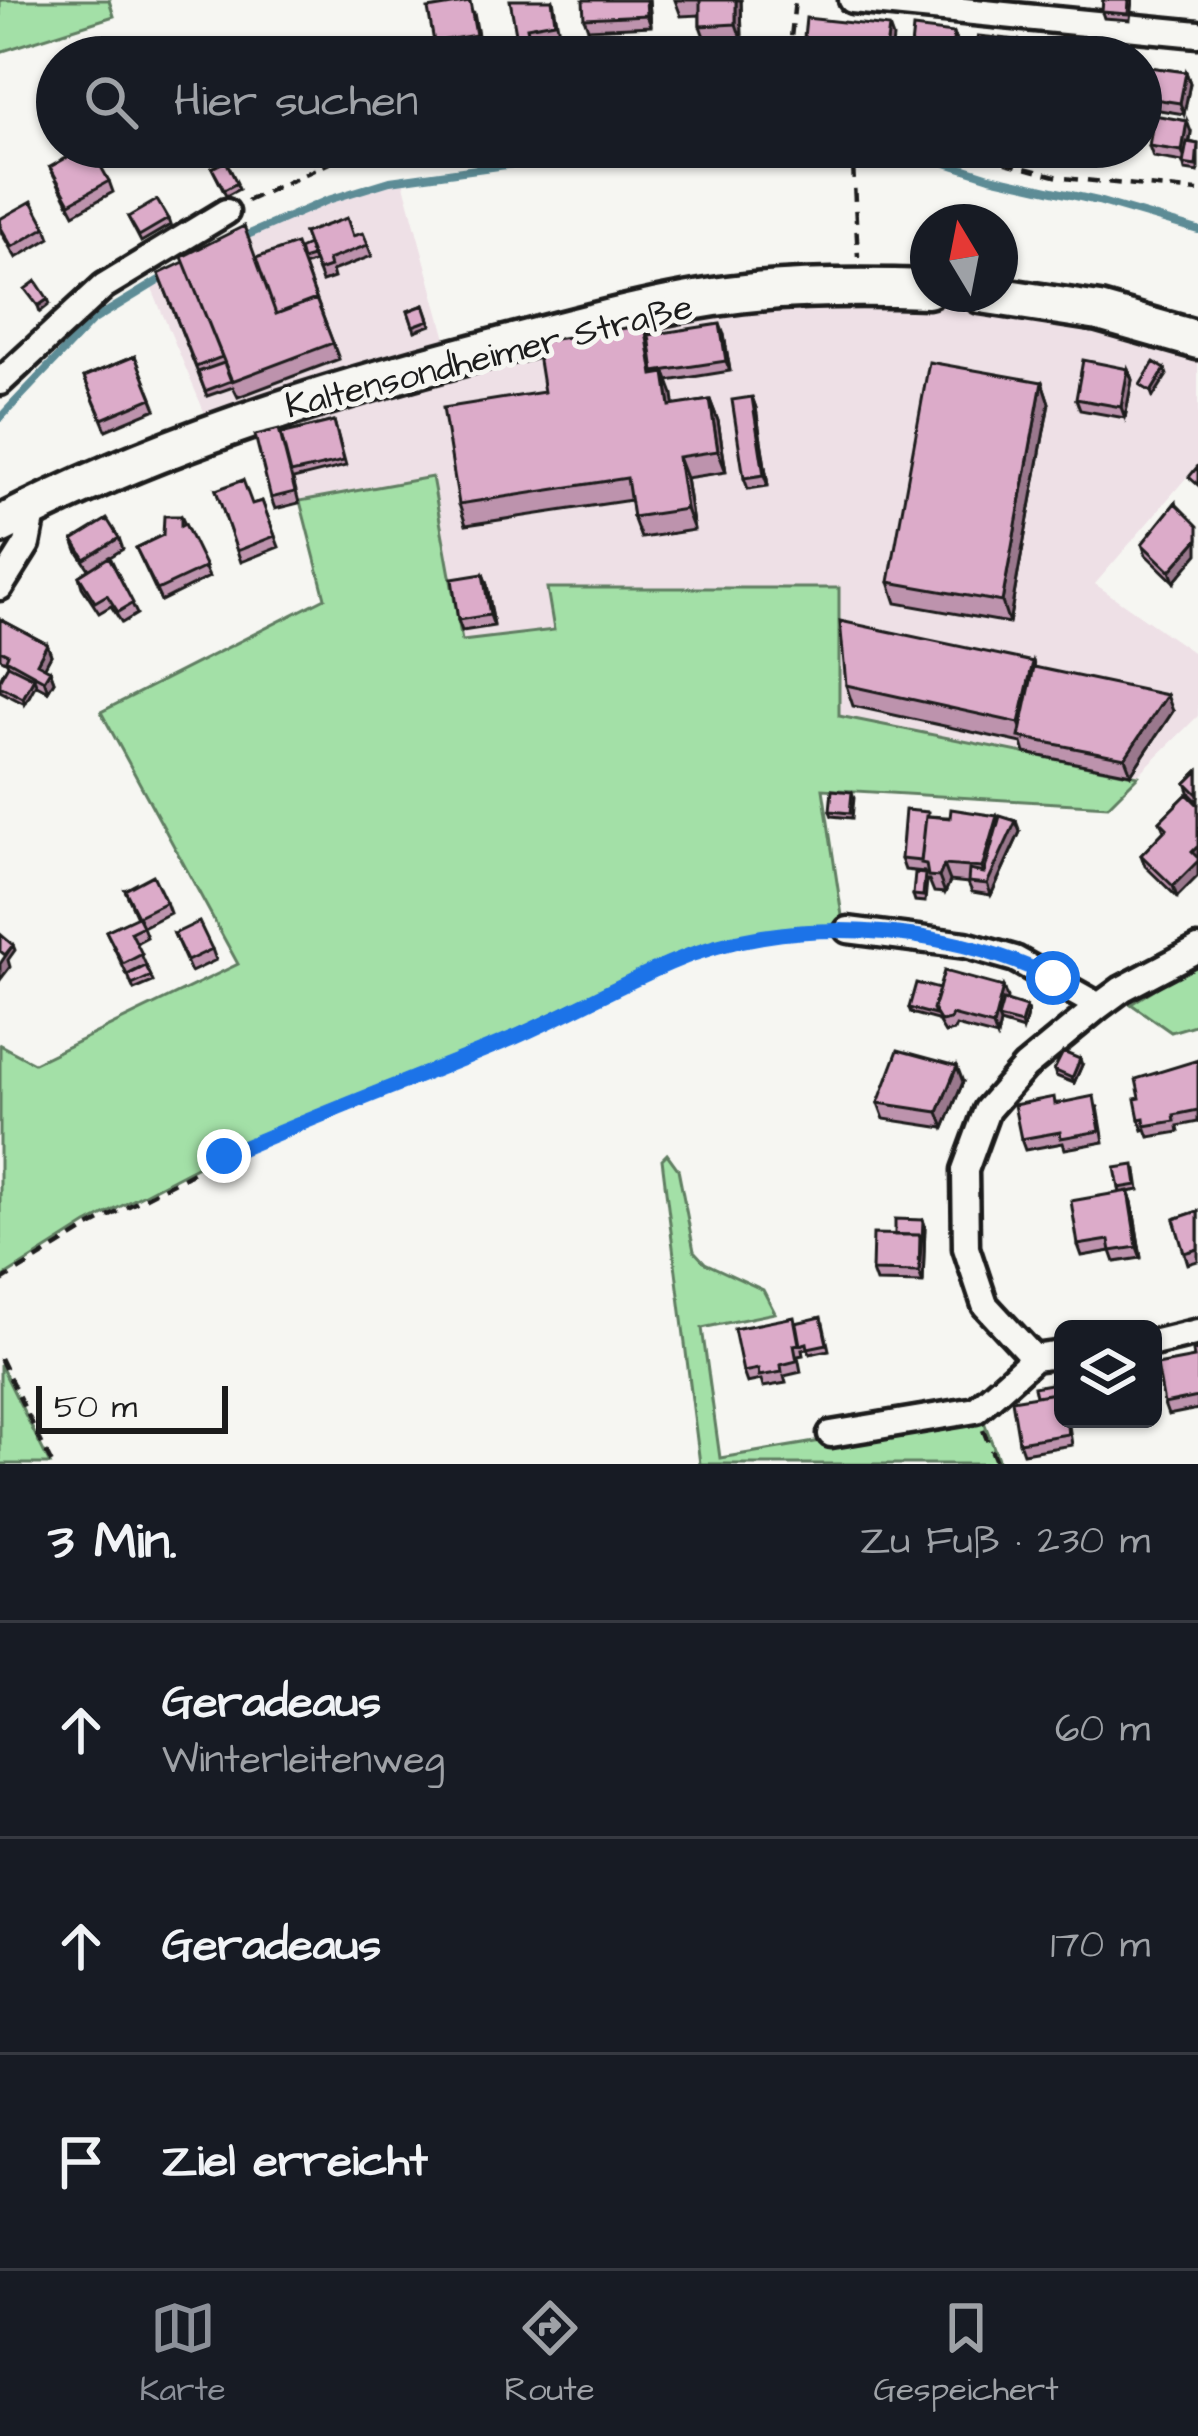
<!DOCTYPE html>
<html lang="de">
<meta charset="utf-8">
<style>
body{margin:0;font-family:"Architects Daughter",sans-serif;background:#20242c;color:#f1f3f6}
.controls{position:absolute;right:36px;bottom:36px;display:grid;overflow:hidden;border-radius:18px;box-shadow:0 3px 9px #0004}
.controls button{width:108px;height:108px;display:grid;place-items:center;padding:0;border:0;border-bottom:3px solid #363941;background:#171b24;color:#f1f3f6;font:60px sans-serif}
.compass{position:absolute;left:910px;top:204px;width:108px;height:108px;border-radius:50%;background:#171b24;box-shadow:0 3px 9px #0004;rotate:350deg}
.scale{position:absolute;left:36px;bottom:30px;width:192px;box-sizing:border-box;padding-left:12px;border:6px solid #1c1c1c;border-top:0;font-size:33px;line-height:42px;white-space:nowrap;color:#1c1c1c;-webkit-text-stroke:9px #f6f6f2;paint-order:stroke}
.stop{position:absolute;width:36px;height:36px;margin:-27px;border:9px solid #1a73e8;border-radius:50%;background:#fff}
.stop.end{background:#1a73e8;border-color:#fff;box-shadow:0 3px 12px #0008}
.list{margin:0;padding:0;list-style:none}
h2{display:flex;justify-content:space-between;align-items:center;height:156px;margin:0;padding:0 48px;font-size:51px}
h2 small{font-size:39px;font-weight:400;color:#9ea1a6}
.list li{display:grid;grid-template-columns:78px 1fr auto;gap:36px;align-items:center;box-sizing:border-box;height:216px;padding:0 48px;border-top:3px solid #363941}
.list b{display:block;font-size:45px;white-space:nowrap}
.list p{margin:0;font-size:39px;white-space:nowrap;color:#9ea1a6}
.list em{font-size:39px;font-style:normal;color:#9ea1a6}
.icon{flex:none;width:66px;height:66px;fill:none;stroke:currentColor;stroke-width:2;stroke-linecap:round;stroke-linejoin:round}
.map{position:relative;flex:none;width:1198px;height:1464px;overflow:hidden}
.search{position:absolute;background:#171b24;box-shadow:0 3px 9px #0004;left:36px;right:36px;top:36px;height:132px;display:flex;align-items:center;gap:30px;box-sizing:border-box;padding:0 42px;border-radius:66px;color:#9ea1a6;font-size:45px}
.sheet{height:804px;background:#171b24}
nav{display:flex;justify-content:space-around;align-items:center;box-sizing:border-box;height:168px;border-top:3px solid #363941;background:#171b24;font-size:33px;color:#9ea1a6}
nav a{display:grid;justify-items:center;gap:6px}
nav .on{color:#8c9099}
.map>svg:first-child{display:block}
.built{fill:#eee0e6}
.green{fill:#a3e0a7;stroke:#607e62;stroke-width:3}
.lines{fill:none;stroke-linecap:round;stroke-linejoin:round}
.stream{stroke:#5d8c96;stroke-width:8}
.street-casing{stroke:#1c1c1c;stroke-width:33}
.secondary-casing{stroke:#1c1c1c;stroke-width:45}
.path{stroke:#1c1c1c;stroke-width:4.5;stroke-dasharray:12 9;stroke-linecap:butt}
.street{stroke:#f6f6f2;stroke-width:24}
.secondary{stroke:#f6f6f2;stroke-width:36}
.wall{fill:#bd93ad;stroke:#1c1c1c;stroke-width:3}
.shaded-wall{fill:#9a788d;stroke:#1c1c1c;stroke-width:3}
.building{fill:#dcabc9;stroke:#1c1c1c;stroke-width:3}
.route{stroke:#1a73e8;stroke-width:15}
.labels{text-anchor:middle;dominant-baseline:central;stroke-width:10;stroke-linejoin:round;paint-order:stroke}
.street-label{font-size:36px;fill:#1c1c1c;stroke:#f6f6f2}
</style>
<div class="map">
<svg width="1198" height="1464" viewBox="0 0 1198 1464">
<rect width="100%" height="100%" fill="#f6f6f2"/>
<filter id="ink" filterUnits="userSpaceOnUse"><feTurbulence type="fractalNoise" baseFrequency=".00833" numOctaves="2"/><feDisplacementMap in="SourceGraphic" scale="24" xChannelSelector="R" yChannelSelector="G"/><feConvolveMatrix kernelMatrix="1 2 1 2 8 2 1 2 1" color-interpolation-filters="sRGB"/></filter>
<g filter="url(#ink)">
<path class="built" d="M403,181L455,372L623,330L757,305L862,302H951L1095,329L1198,356V464L1095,584L1198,656V716L1135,778L839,716V589H547L555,630L461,641L432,478L300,501L271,399L206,416L151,287L212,252L274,225L328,203Z"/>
<path class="green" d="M0,0H109L114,16L0,52Z
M432,477L462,641L554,630L547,588H839V716L1138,776L1108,806L823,789L844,929L759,934L669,959L505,1037L223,1153L87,1224L0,1279V1045L34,1063L238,964L101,712L325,598L300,501Z
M1198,961V1024L1171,1032L1131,1004Z
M667,1154L678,1169L694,1251L705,1263L763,1290L775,1313L702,1328L720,1458L981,1414L1000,1464H700L662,1159Z
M0,1364L50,1464H0Z"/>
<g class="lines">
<path class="stream" d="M896,147L990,177L1098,201L1198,230
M238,239L328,200L390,181L636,147
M0,418L92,321L166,276"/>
<defs>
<path id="street" d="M852,0L1198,34
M0,382L104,286L226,212
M0,587L27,544L34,508
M848,930L966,945L1015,959L1099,1006
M1153,1343L1198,1332
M1063,1354L1034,1358L985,1305L966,1248L965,1170L987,1110L1025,1067L1099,1006L1122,989L1198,949
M831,1434L976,1410L1034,1358"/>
<path id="secondary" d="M981,294L1099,312L1198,340
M0,525C152,447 314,395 479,352C569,329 662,301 755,292C812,287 870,287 928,289"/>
</defs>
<use href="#street" class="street-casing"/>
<use href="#secondary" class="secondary-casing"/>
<path class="path" d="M789,57L795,0
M852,147L858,257
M944,147L1063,178L1198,191
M247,201L353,152L379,147
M0,1282L89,1227L224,1156L565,1015L673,961L762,938L823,932
M0,1358L52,1464
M983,1430L997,1464"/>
<use href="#street" class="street"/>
<use href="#secondary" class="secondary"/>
</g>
<path class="wall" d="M553,0L559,33L531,38L533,48L521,50L517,39Z
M649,0L651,26L588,29L584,18Z
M675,0H741L742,41L706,42L700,26V15L681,16Z
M1103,0H1132L1130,20L1104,18L1102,12Z
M474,13L480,46L438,53L434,42Z
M1141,66L1186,72L1190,83L1184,114L1141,107Z
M1191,132L1190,142L1198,144V172L1185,170L1183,162L1153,157L1149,146Z
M115,147H160L123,164Z
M226,161L239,189L226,196L212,168Z
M50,168L109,181L113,192L74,214Z
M128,217L168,219L170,225L141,242Z
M0,219L46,227L50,238L16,258L1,232Z
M304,233L353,236L363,233L372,256L332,271L334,278L322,282Z
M308,245L314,262L304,266L339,359L238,397L233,387L207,396L159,274L301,257Z
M424,305L431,325L415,331L408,311Z
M645,325L649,335H724L730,371L668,381L674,406L710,400L718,421L726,472L686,478L694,530L641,538L633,517L631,500L466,525L459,504L544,392Z
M135,356L156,409L106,430L84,377Z
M1128,369L1132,380L1125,418L1080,410L1076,399Z
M1042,382L1049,403L1009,623L896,603L889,582Z
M752,397L756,408L768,486L748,489L744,478Z
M334,421L346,466L293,479L299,503L275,509L271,498L281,434Z
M216,490L252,504L262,501L279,547L241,562Z
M1175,503L1174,582L1146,555L1142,544Z
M181,516L209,577L161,601L136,548L163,535Z
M119,538L123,549L110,557L137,614L122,623L111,606L99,613L82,587L79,576L89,569L77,551L73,540Z
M483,574L487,585L494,626L462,631L458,620Z
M0,619L47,644L51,655L44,667L50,670L54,681L48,691L35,684L25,704L0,691V679L8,665L7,662L0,658Z
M1033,662L1034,667L1173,711L1131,774L1025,753L1022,743L853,706L846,685Z
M1198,771V802L1190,794L1186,783Z
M852,792L854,798L852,818L832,816L830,811Z
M1187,794L1177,897L1145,866L1141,855L1164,831L1160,821Z
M929,816L998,820L1020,832L991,895L972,892L968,883L950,881L945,893L934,892L929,880H927L925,902L915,901L913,895L925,874L924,872L905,870L901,859Z
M125,890L166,902L170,913L143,927L147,937L136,943L146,965L127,975L106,931L137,917Z
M174,934L212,949L216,960L191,972Z
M146,966L153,982L134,990L130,981Z
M1003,987L1007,1001L1028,1012L1023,1030L1000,1023L997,1037L956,1026L954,1031L945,1033L937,1020L911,1013L909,1008L939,989Z
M1198,1060V1122L1178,1126L1179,1132L1149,1137L1146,1129L1143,1130L1139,1119Z
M1082,1065L1074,1083L1056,1076L1054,1070Z
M963,1082L944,1128L884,1119L878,1103Z
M1056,1103L1098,1107L1104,1142L1065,1149L1063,1143L1025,1150L1021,1139Z
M1136,1170L1139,1190L1128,1192L1132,1202L1141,1258L1115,1262L1111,1251L1082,1256L1078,1245L1120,1193L1119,1188Z
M1198,1211V1261L1188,1264L1174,1219Z
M923,1220L925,1226L923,1283L876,1282L872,1271L895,1235Z
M796,1323H823L829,1350L810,1354L808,1349L802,1350L803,1355L798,1356L801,1372L784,1376L786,1383L763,1387L761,1380L747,1383L743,1372Z
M1198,1350V1409L1168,1415L1164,1404Z
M1061,1382L1063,1388V1419H1068L1072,1445L1023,1453L1019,1442L1036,1396Z"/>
<path class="shaded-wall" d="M646,0H649L651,26L647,15Z
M736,0H741L742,41L736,24Z
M889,27L893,38L891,57H885Z
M954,33L958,43L956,57H951Z
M1186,72L1190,83L1184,114L1180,103Z
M1187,121L1191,132L1186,162L1182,151Z
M48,299L50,304L40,312L38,306Z
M720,324L724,335L730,371L726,361Z
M1128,369L1132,380L1125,418L1121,407Z
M1165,369L1167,375L1153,397L1151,392Z
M665,373L673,394L677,427L670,406Z
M1042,382L1049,403L1009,623L1002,602Z
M752,397L756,408L768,486L764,475Z
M710,400L718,421L726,472L718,451Z
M678,457L686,478L694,530L686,509Z
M1198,539V554L1174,582L1170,571Z
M483,574L487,585L494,626L490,615Z
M47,644L51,655L41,674L37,663Z
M1033,662L1040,683L1025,738L1019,723Z
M50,670L54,681L48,691L44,680Z
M34,678L36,684L25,704L23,698Z
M1167,695L1173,711L1131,774L1125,758Z
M997,816L1003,832L1016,821L1020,832L991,895L982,868Z
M1198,846V876L1177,897L1173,886L1192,852Z
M944,865L950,881L945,893L939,877Z
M13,945L15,950L8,960L10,967L0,980V964Z
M1003,987L1007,998L1002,1019L998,1018L1000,1023L997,1037L993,1026Z
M1026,1007L1028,1012L1023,1030L1021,1024Z
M1080,1059L1082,1065L1074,1083L1072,1078Z
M957,1066L963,1082L944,1128L938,1112Z
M1128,1191L1132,1202L1141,1258L1137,1247Z
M923,1220L925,1226L923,1283L919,1272Z"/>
<path class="building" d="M510,0H552L555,22L527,27L529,37L517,39Z
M583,0H646L647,15L584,18Z
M700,0H736V24L700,26Z
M1103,0H1129L1128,14L1102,12Z
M470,2L476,35L434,42L428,9Z
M806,18L889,27L885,57L827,55L826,57H802Z
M913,28L954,33L951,57H910Z
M978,36L1019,40L1017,57H975Z
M1036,44L1048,46L1046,57H1034Z
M293,45L298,57H265Z
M1141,66L1186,72L1180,103L1141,97Z
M1154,115L1187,121L1182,151L1149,146Z
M1187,142L1198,144L1196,166L1183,164Z
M86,147H90L109,181L70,203L50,167Z
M116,147H132L119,153Z
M226,161L237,183L224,190L212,168Z
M157,200L168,219L139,236L128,217Z
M32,201L46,227L12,247L0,226V219Z
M347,218L353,236L363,233L368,245L328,260L330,267L318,271L304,233Z
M244,226L276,314L316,299L333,343L232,381L182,257Z
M296,244L316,299L276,314L256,258Z
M308,245L312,257L302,260L299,249Z
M184,262L222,357L196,367L159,274Z
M36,281L48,299L38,306L25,289Z
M424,305L429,320L413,326L408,311Z
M720,324L726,361L654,372L649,335Z
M645,325L653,375L665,373L670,406L710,400L718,451L678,457L686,509L633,517L627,478L459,504L443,408L544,392L536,342Z
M135,356L152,398L102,419L84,377Z
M1083,360L1128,369L1121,407L1076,399Z
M929,362L1042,382L1002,602L889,582Z
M1154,362L1165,369L1151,392L1140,385Z
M224,363L231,381L205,391L198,372Z
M752,397L764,475L744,478L732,400Z
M334,421L344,461L291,473L281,434Z
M279,429L295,492L271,498L255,435Z
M1198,466V485L1189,477Z
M243,480L252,504L262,501L275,536L237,551L216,490Z
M1175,503L1198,526V539L1170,571L1142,544Z
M164,516H181V526L185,524L206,567L157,590L136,548L163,535Z
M107,519L119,538L85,559L73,540Z
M109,557L133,603L118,612L107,595L95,602L79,576Z
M483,574L490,615L458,620L452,579Z
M0,619L47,644L37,663L50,670L44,680L6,659L8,654L0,650Z
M840,621L1033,662L1019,723L846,685Z
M8,665L34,678L23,698L0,686V679Z
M1034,667L1167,695L1125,758L1019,737Z
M1198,771V795L1186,783Z
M832,790L852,792L850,813L830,811Z
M1187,794L1198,805V846L1192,852L1198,858V861L1173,886L1141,855L1167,828L1160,821Z
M951,809L997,816L982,868L944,865L939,877L928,876L926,864L921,863L926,816L950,818Z
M905,810L928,812V816H926L921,861L901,859Z
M1000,816L1016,821L987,884L968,882L969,870L984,873Z
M915,873L925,874L923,896L913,895Z
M153,875L166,902L138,916L125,890Z
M138,916L143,926L131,932L142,954L123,964L106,931Z
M199,922L212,949L187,961L174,934Z
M0,934L13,945L5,955L0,951Z
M146,966L151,976L132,985L128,975Z
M944,971L1003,987L993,1026L952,1015L950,1020L941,1022L933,1009Z
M916,983L939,989L933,1009L935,1015L909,1008Z
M1003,1000L1026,1007L1021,1024L998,1018Z
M898,1050L957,1066L938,1112L878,1103Z
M1063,1052L1080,1059L1072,1078L1054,1070Z
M1198,1060V1110L1174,1115L1175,1121L1145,1126L1144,1118L1139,1119L1135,1099L1140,1098L1136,1079Z
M1094,1096L1100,1131L1061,1138L1060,1132L1021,1139L1014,1105L1054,1097L1055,1104Z
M1134,1165L1137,1185L1119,1188L1115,1168Z
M1128,1191L1137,1247L1111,1251L1109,1240L1078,1245L1071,1201Z
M1198,1211V1249L1184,1253L1174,1219Z
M895,1219L923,1220L922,1241L920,1235H895Z
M873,1234L920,1235L919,1272L872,1271Z
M794,1317L799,1344L794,1345L797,1361L781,1365L782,1372L759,1376L758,1369L743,1372L734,1329Z
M821,1317L827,1344L808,1348L807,1343L800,1345L796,1323Z
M1198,1350V1397L1164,1404L1157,1365L1194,1358L1193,1351Z
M1061,1382L1063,1397L1061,1392L1036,1396L1034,1387Z
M1061,1392L1063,1419H1066L1068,1434L1019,1442L1012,1400Z"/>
</g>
<g class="lines" filter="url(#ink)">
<path class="route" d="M224,1156C319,1114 417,1078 513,1038C566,1015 617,986 670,963C784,913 944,923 1053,978"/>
</g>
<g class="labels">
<g class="street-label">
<text transform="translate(489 357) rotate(-14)">Kaltensondheimer Straße</text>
</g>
</g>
</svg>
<div class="controls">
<button><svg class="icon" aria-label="layers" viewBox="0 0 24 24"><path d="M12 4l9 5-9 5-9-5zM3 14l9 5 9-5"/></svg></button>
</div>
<svg class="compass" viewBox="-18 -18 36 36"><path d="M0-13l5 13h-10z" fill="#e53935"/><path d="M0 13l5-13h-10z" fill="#9ea1a6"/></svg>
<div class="scale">50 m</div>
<div class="stop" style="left:1053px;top:978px"></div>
<div class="stop end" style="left:224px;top:1156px"></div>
<div class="search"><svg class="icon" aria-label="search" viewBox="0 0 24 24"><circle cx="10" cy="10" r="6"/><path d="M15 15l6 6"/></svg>Hier suchen</div>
</div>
<section class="sheet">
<h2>3 Min.<small>Zu Fuß · 230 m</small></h2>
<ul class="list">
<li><svg class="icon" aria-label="ahead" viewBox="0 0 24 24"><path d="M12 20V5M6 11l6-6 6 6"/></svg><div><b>Geradeaus</b><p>Winterleitenweg</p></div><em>60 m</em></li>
<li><svg class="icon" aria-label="ahead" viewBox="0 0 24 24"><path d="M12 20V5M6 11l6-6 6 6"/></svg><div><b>Geradeaus</b></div><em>170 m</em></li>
<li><svg class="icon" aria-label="arrive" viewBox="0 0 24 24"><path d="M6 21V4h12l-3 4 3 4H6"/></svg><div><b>Ziel erreicht</b></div></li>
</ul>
</section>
<nav>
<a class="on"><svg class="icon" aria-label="map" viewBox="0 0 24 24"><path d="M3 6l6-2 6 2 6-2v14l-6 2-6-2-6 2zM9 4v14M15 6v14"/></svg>Karte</a>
<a><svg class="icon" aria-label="directions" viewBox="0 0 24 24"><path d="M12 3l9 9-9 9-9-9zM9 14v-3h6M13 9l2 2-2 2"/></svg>Route</a>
<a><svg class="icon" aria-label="saved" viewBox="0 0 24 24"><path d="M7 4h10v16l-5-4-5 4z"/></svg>Gespeichert</a>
</nav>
